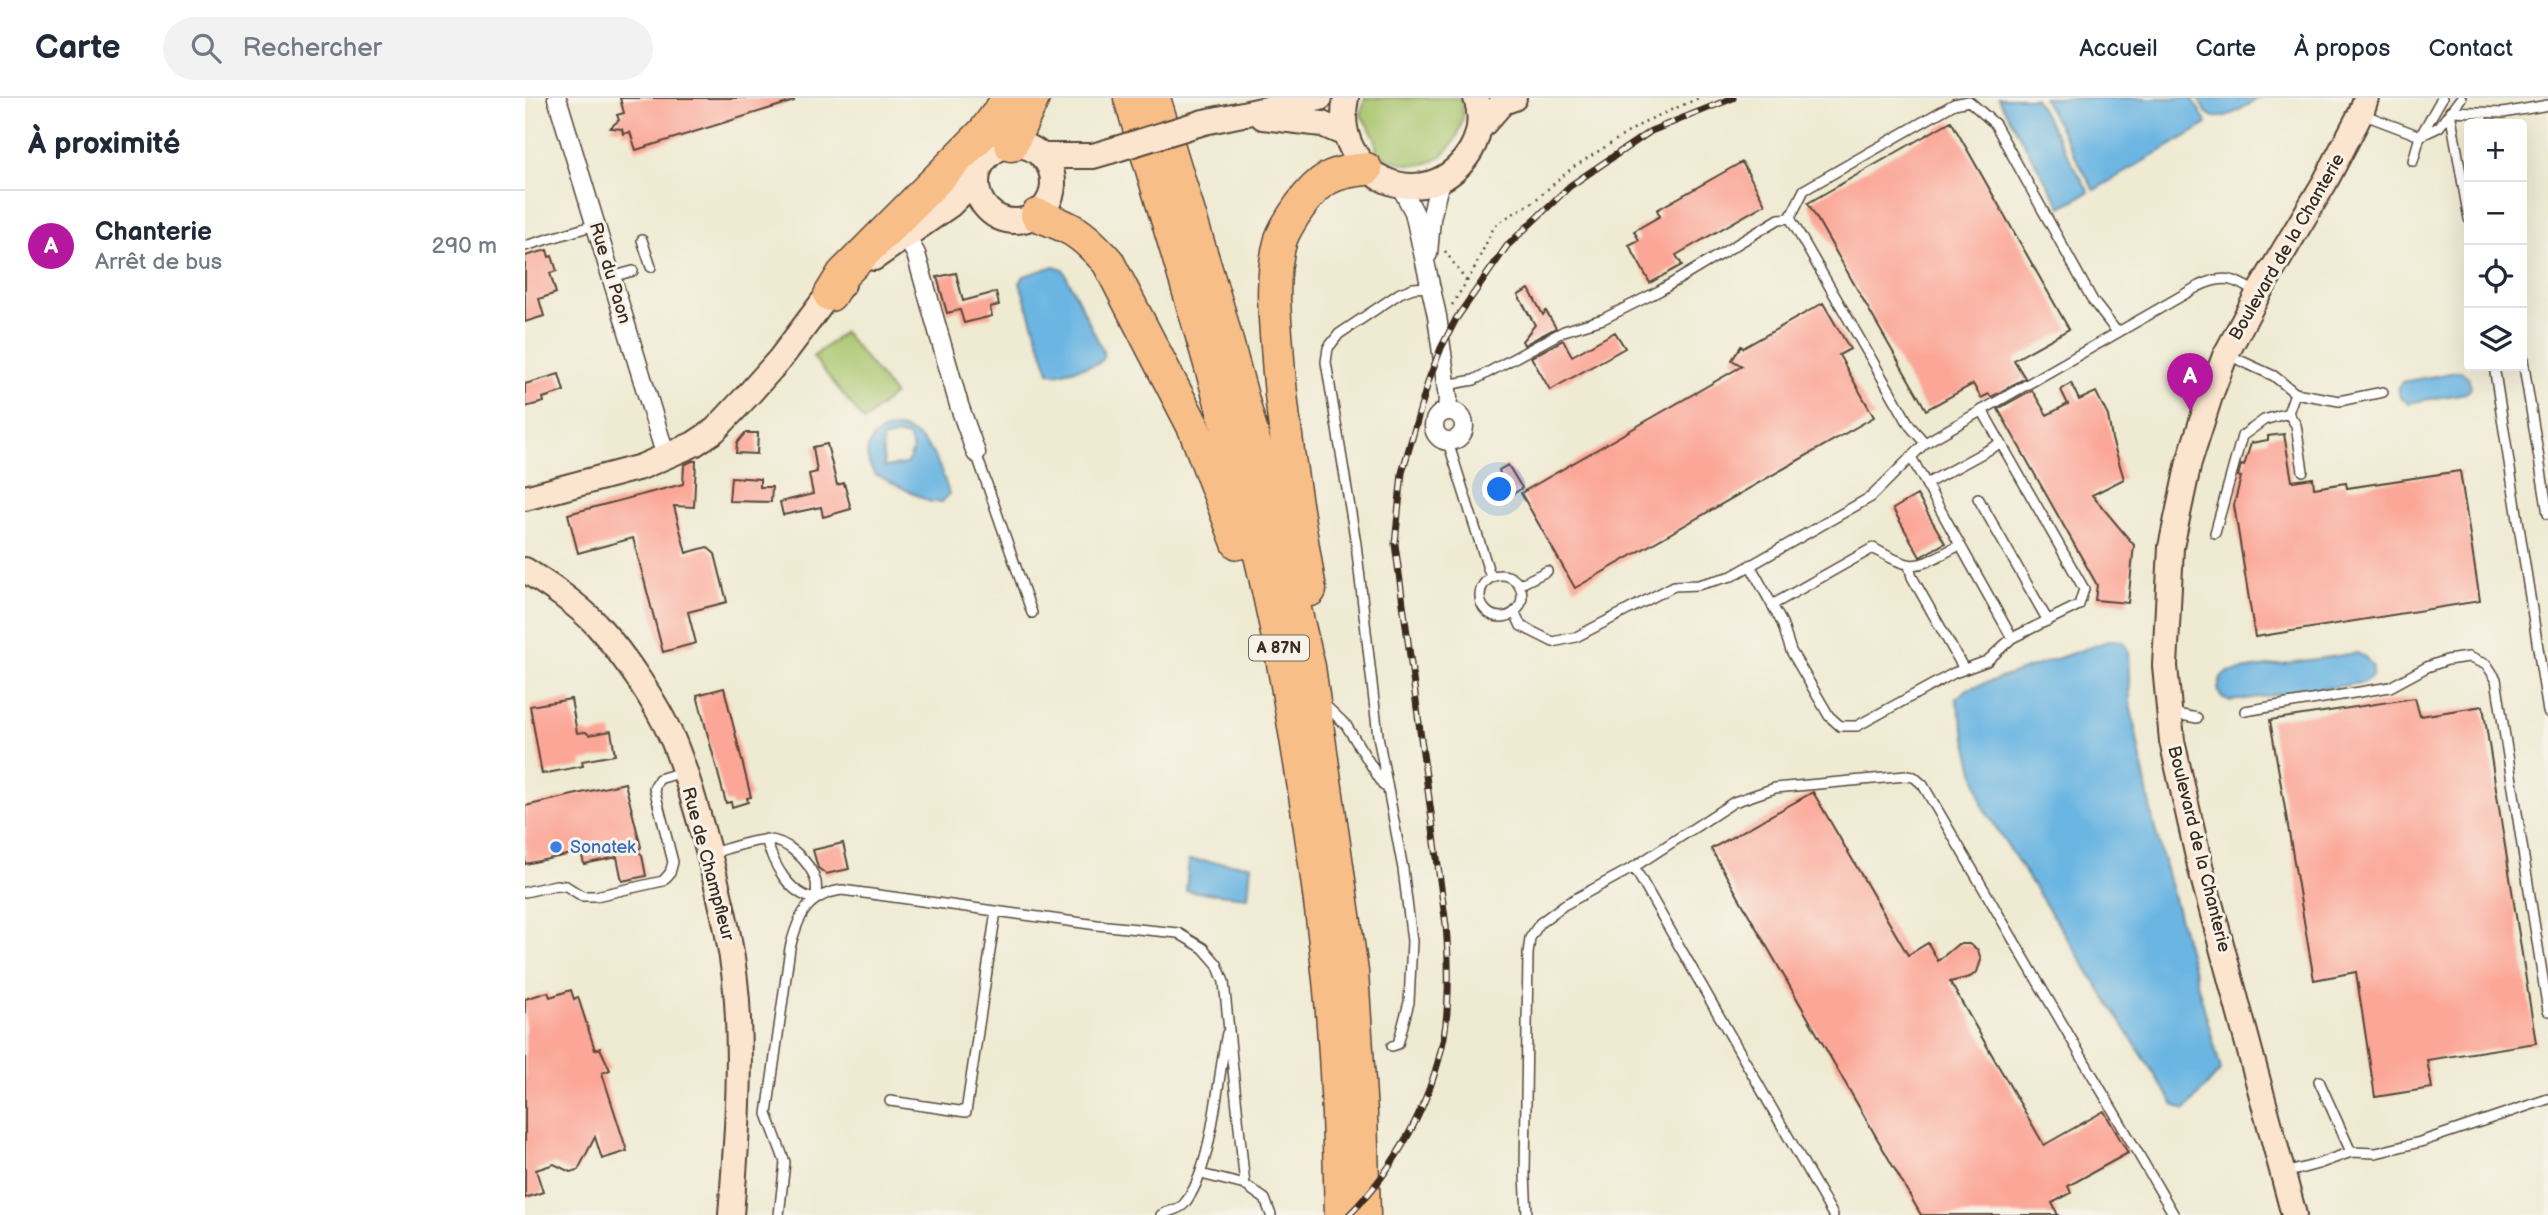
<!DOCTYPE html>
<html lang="fr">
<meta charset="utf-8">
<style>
body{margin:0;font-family:"Balsamiq Sans",sans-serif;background:#f2f2f3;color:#1f2937}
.controls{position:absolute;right:21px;top:21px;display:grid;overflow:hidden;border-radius:7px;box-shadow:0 7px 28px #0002}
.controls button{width:63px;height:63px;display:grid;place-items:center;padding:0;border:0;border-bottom:2px solid #e0e1e3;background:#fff;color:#1f2937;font:35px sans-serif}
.you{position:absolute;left:975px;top:392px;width:24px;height:24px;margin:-18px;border:5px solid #fff;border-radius:50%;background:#1a73e8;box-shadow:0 0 0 10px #1a73e833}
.badge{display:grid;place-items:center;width:46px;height:46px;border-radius:50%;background:#b5179e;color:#fff;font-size:23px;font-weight:700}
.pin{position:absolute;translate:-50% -58px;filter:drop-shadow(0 2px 4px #0008)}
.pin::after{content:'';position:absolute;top:37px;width:24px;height:21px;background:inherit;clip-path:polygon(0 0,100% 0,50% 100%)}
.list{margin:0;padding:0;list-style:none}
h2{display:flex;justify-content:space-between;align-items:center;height:91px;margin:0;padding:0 28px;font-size:30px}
h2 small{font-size:23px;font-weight:400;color:#747a83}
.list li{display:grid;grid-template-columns:46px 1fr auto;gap:21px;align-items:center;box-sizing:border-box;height:112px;padding:0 28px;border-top:2px solid #e0e1e3}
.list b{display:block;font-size:26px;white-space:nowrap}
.list p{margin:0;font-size:23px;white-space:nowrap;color:#747a83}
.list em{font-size:23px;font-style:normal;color:#747a83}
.icon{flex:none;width:38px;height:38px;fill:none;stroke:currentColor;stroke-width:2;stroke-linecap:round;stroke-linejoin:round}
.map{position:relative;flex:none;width:2023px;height:1117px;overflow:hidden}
header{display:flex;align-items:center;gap:42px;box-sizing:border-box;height:98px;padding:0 35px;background:#fff;border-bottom:2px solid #e0e1e3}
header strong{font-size:33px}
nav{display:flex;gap:38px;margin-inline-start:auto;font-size:24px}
.search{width:490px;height:63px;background:#f2f2f3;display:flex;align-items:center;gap:18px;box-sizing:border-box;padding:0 24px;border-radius:38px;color:#747a83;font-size:26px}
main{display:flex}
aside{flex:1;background:#fff}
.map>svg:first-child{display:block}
.green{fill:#a7c56c;stroke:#717845;stroke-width:2}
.water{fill:#6ab5e2;stroke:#527080;stroke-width:2;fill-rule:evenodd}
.building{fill:#fba696}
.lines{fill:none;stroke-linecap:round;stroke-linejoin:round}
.lane-casing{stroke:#564739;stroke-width:12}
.street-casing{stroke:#564739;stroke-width:21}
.secondary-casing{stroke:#564739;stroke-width:28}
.highway-casing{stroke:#564739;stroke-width:35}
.path{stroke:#564739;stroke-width:2.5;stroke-dasharray:2 5;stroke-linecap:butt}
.lane{stroke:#fff;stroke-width:9}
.street{stroke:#fff;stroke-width:18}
.secondary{stroke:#fce5cf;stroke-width:24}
.highway{stroke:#f7be88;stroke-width:32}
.rail-casing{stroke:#3b2a1e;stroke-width:7}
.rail{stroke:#f7f3e8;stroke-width:4.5;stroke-dasharray:13;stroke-linecap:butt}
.secondary-bridge-casing{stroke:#564739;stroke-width:28;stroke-linecap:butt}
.secondary-bridge{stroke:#fce5cf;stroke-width:24}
.shop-dot{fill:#3f7fe0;stroke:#f7f3e8;stroke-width:2.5}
.labels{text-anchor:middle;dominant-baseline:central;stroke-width:6;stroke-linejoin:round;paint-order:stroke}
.shield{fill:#f7f3e8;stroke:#73665b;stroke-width:2}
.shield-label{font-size:16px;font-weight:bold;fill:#3b2a1e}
.street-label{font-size:18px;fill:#3b2a1e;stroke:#f7f3e8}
.shop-label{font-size:18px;fill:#366cbe;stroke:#f7f3e8;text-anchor:start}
</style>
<header>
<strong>Carte</strong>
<div class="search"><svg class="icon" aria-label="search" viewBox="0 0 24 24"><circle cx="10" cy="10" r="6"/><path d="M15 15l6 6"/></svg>Rechercher</div>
<nav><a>Accueil</a><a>Carte</a><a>À propos</a><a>Contact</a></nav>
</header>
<main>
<aside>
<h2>À proximité<small></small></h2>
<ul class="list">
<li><span class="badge">A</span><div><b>Chanterie</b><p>Arrêt de bus</p></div><em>290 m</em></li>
</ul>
</aside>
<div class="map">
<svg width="2023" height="1117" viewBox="0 0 2023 1117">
<rect width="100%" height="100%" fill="#f7f3e8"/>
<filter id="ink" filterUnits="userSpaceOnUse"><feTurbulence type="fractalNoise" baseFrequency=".0143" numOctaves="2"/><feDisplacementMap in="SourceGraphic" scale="14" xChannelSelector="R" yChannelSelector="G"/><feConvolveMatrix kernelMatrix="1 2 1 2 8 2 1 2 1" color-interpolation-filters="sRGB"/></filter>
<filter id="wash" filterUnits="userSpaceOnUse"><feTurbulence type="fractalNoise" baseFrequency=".00686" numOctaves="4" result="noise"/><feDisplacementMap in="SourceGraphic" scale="28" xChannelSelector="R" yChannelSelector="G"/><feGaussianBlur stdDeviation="1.57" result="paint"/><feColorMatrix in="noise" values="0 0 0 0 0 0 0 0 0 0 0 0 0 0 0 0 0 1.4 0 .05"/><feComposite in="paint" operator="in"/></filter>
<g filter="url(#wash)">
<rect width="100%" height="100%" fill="#efead2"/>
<path class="green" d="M840,0H935C940,14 938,24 932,38C914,73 882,73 852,54L850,39L836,17Z
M319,234L369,296L339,323L288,259Z"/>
<path class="water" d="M1473,0H1510L1564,94L1536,109Z
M1518,0H1667L1682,26L1569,92Z
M1673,0H1734C1722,7 1696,28 1682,15C1678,12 1676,4 1673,0Z
M529,168L538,171L578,253L579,260L574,265L531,276L524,274L495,185L499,178Z
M1936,273L1943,279L1946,290L1941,295L1883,305L1875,299L1873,289L1877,284Z
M373,330C404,336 416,368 424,396L417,404H405L350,376C333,354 346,330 373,330ZM374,337L383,339C390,350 388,356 381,366L359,369L357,341Z
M1586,542L1597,543L1603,552L1605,605L1628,724L1696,972L1660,1012L1649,1007L1458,709L1431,600L1443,591Z
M1832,555L1840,559L1848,569L1847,578L1837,585L1706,603L1696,599L1693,591L1696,579L1703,574Z
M664,762L726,767L723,799L661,793Z"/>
<g id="blocks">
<path class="building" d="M95,0H269V3L111,52L105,34L98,36L97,31L85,30L94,22L92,17L99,15Z
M1426,23L1544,231L1489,262L1500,280L1466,299L1464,296L1456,300L1448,286L1401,312L1283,105Z
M1217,64L1240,106L1151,157L1157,167L1125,185L1104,147L1114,142L1109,133L1135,118L1132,112Z
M22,152L24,159L27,158L32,173L25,175L31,195L14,201L19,218L0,224V158Z
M431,175L438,203L471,194L474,207L465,209L467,218L439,225L435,212L422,215L412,179Z
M1004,191L1018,217L1021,213L1031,230L999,247L997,243L1010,227L993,197Z
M1298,205L1325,251L1314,257L1349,319L1050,490L996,395L1217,268L1207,262L1216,248L1218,250Z
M1090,234L1100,250L1025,292L1006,259L1038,242L1047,258Z
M34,276L39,293L18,300L19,304L0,309V286Z
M1546,285L1554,302L1571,294L1583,318L1587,341L1599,381L1567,397L1609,447L1603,505L1570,502L1572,487L1473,311L1507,292L1522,317L1543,306L1536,292Z
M220,335H233L232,356L211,355L212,345Z
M1759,336L1767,383L1788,380L1789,390L1821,385L1822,390L1935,373L1955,503L1730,539L1709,407L1716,379L1713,378L1716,367L1719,368L1726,345L1743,342V338Z
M302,346L312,387L319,385L326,411L298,419L296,409L258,417L255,404L288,396L284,376L292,374L288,349Z
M167,363H171L169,409L149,408L161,455L182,449L190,456L202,504L163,514L171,545L138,554L108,440L53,455L43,416L158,386L159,367Z
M983,367L997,390L988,396L969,401L966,388L978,385L974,372Z
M206,379L235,381V389H247L246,404L204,403Z
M1392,397L1420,445L1395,459L1368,411Z
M199,590L226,699L222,700L223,704L207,709L206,704L201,705L172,597Z
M1890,600L1895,618L1958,608L2011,945L1902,962L1907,990L1850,999L1831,874L1789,882L1745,622Z
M46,601L52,635L61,634L64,637L86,633L90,657L57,663L58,668L17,676L5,608Z
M100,685L116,749L113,753L117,757L121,778L97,783L92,759L59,766L56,754L0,766V708Z
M1288,694L1383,857L1403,845L1413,863L1433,846H1444L1453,852L1456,862L1452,874L1445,879L1425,884L1519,1047L1579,1013L1603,1055L1543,1088L1546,1095L1527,1105L1533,1117H1396L1186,751Z
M318,745L324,771L301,776L293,770L288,752Z
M46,892L49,901L53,899L70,952L75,950L85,972L77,975L102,1053L77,1061L70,1039L53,1072L45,1074L29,1066L11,1072L18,1094L0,1100V901L23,894L25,899Z"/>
</g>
</g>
<g filter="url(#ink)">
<use href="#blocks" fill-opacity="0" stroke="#564739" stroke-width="2"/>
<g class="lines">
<defs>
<path id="lane" d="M1956,14L1958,26
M1837,16L1895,38L1888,63
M1896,37L1917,0
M1895,38L1914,29L1936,0
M1265,120L1279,92L1429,6L1444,3L1470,26L1568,203L1592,234
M1944,121L1925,13L1978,15L2023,7
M117,142L126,169
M0,148L70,127
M86,179L108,173
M1997,256L2023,416
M1969,268L2023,614
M921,287L949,282L1039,233L1078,221L1134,193L1254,121L1265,120L1385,328L1400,345
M1770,295L1814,303L1858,294
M1763,315L1771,327L1778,373
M923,344L966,480
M451,355L507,515
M1386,359L1487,540L1554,507L1559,491L1457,312
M1401,386L1476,345
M1453,400L1523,523
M1690,435L1717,338L1739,322L1763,315L1770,295L1749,278L1701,256
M1225,467L1257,525L1266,553L1304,618L1315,628H1332L1429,575L1462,563L1487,540
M1384,467L1387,479L1439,571
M955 498a21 21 0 1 1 42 0a21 21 0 1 1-42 0Z
M994,487L1022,473
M1247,507L1348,450C1393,476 1391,469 1435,447
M990,515L996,528L1028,544L1051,539L1149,488L1173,487L1207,478L1346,399L1400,345L1672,189C1699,176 1709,180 1733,196
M800,607L821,627L859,688
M1720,613L1865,589L1902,569L1922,562L1943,559L1962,567L1971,581L2023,913
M1646,615L1672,620
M241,741C248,766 264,797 291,801
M184,756C202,751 220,744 238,742C260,739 286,764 291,784C292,789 291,796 291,801
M1109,769L1308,1117
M0,794L31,787L41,788L57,798H71L138,783L145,775L148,764L129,690L134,681L157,674
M867,948L873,946L884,904L887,843L878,771L853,638L831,446L801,264L803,250L814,236L875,195L888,190L905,189
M1794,983L1826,1054
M365,1003L441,1014L471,813
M1760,1075L1793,1066L1826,1054L1851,1055L1895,1044L2023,1001
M676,1076L720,1087L740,1101L746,1117
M254,1117L260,1064L242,1016L265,850C273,819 281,797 317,792L572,827L653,835L678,850L692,866L699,884L720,1087
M636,1117C642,1113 654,1112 659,1106C688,1072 692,981 702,935
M1002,1117L1000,1077L1003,856L1005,840L1015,825L1039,807L1109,769L1209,704L1250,690L1381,678L1389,679L1398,687L1649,1117"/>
<path id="street" d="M32,0L138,349
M875,87L889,114L912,218L923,300L922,313
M380,137L391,156L434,307L451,355
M903,156L906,121L915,82
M909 328a15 15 0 1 1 30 0a15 15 0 1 1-30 0Z"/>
<path id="secondary" d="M821,0C804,80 904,123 946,52C955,36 957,17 951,0
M738,19L797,26L820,36
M679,24L795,0
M954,31L978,4L989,0
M452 85a38 38 0 1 1 76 0a38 38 0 1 1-76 0Z
M518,58H568L585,53
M349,160L425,107L452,80
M0,400L116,369L169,346L190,332L222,298L255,261L297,205L318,186
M0,472C25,488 51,505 72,527C100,558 131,604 148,642C162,676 172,713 182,749C197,805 211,862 213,921C216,987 211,1051 206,1117
M1769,1117L1675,768L1647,643L1640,568L1646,449L1664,364L1685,298L1700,258L1733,196L1800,84L1836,15L1841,0"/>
<path id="highway" d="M605,0C664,193 726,387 762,587C779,685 794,783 804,882C812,960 814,1039 816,1117
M629,0L694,214L731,351L784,569L827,874L836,1015L839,1117
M486,47L508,0
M512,117C548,130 557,135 583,164L669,330L713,445
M305,197L318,176L460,33L484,0
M785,492C772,411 757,330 752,248C749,213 746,175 756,141C760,130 768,118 775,108C795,81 807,74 841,71"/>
</defs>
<use href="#lane" class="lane-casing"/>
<use href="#street" class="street-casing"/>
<use href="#secondary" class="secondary-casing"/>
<use href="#highway" class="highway-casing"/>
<path class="path" d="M920,153L942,184
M927,207L947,175L969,129L979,121L1008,104L1047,70L1121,23L1174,0"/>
<use href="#lane" class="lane"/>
<use href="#street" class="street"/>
<use href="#secondary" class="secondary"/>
<use href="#highway" class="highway"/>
<defs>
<path id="rail" d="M824,1117C871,1070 906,1005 919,939C925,902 924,864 921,827L870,446L877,375L904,281L916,250L931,221L982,148L1045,88L1126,33L1208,0"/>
</defs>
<use href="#rail" class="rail-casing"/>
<use href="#rail" class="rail"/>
<defs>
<path id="secondary-bridge" d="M585,53L679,24"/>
</defs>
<use href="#secondary-bridge" class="secondary-bridge-casing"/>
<use href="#secondary-bridge" class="secondary-bridge"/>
</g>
</g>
<circle class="shop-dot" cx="31" cy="749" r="7"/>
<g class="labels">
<rect class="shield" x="724" y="537.5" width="60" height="25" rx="5"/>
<g class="shield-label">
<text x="754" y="550">A 87N</text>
</g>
<g class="street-label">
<text transform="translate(1762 149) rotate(-60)">Boulevard de la Chanterie</text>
<text transform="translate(85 175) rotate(73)">Rue du Paon</text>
<text transform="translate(1674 751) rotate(76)">Boulevard de la Chanterie</text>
<text transform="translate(183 766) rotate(75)">Rue de Champfleur</text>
</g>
<g class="shop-label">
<text x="45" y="749">Sonatek</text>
</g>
</g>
</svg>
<div class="controls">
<button>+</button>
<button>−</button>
<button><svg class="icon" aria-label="locate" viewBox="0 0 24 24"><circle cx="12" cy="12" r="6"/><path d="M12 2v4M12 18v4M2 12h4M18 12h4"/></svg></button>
<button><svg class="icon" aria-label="layers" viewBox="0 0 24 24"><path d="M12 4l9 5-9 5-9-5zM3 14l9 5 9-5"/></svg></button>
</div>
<div class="you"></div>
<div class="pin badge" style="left:1665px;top:313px">A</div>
</div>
</main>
